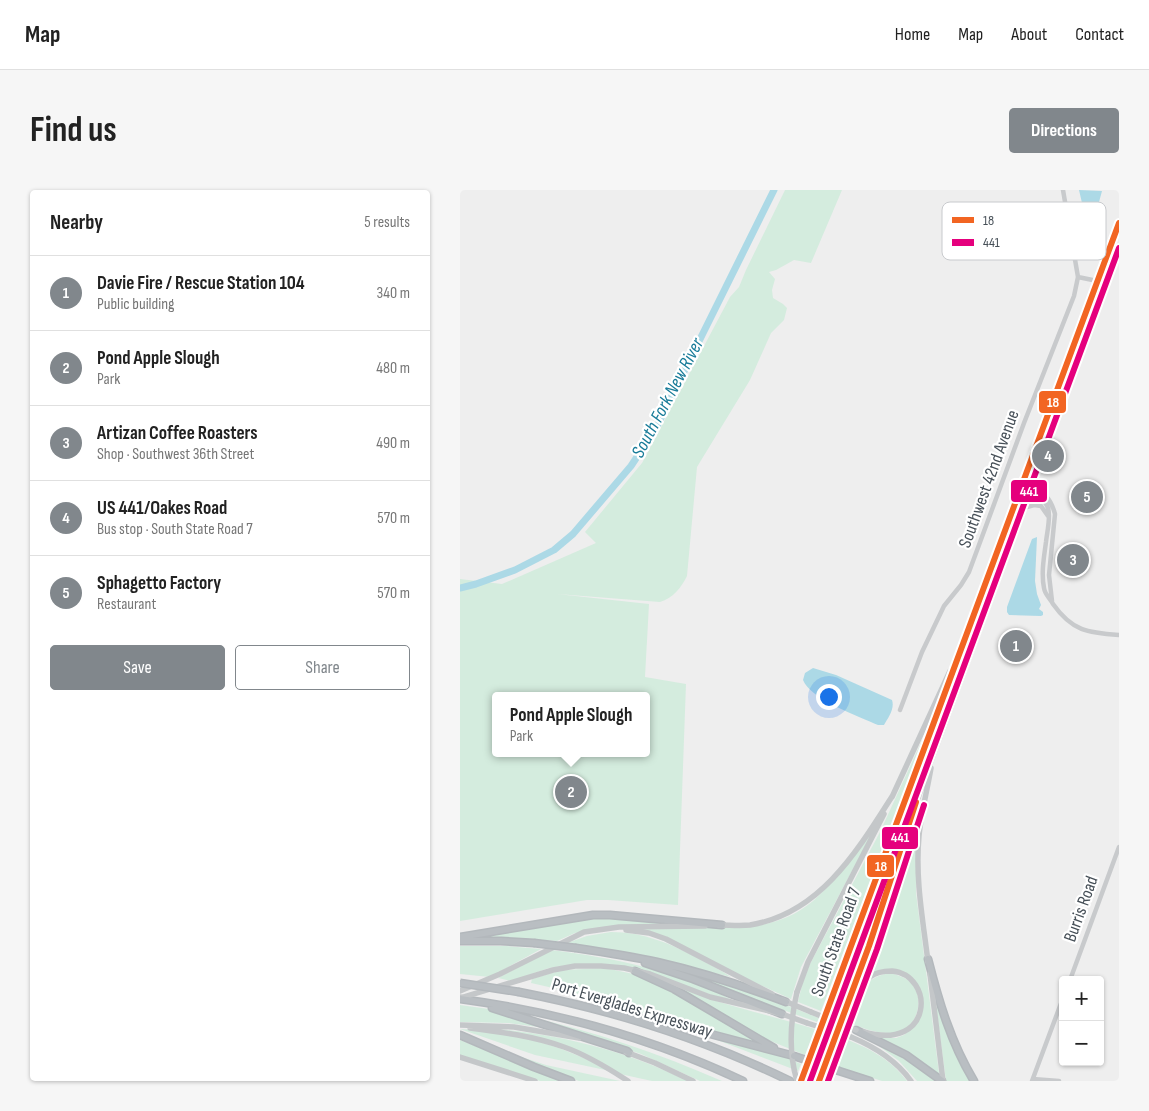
<!DOCTYPE html>
<meta charset="utf-8">
<style>
body{margin:0;font-family:"Sofia Sans Condensed",sans-serif;background:#f6f6f6;color:#222}
.controls{position:absolute;right:15px;bottom:15px;display:grid;overflow:hidden;border-radius:5px;box-shadow:0 1px 4px #0004}
.controls button{width:45px;height:45px;display:grid;place-items:center;padding:0;border:0;border-bottom:1px solid #e0e0e0;background:#fff;color:#222;font:25px sans-serif}
.you{position:absolute;left:368px;top:506px;width:18px;height:18px;margin:-12px;border:4px solid #fff;border-radius:50%;background:#1a73e8;box-shadow:0 0 0 8px #1a73e833}
.badge{display:grid;place-items:center;width:32px;height:32px;border-radius:50%;background:#81878c;color:#fff;font-size:16px;font-weight:700}
.pin{position:absolute;translate:-50% -50%;border:2px solid #fff;box-shadow:0 1px 5px #0006}
.popup{position:absolute;left:32px;top:502px;width:158px;height:65px;box-sizing:border-box;display:grid;place-content:center;border-radius:5px;background:#fff;filter:drop-shadow(0 1px 4px #0005);font-size:16px;white-space:nowrap;color:#767676}
.popup b{font-size:19px;color:#222}
.popup::after{content:'';position:absolute;left:50%;top:100%;margin-left:-10px;border:10px solid transparent;border-top-color:#fff}
.list{margin:0;padding:0;list-style:none}
h2{display:flex;justify-content:space-between;align-items:center;height:65px;margin:0;padding:0 20px;font-size:21px}
h2 small{font-size:16px;font-weight:400;color:#767676}
.list li{display:grid;grid-template-columns:32px 1fr auto;gap:15px;align-items:center;box-sizing:border-box;height:75px;padding:0 20px;border-top:1px solid #e0e0e0}
.list b{display:block;font-size:19px;white-space:nowrap}
.list p{margin:0;font-size:16px;white-space:nowrap;color:#767676}
.list em{font-size:16px;font-style:normal;color:#767676}
.actions{display:flex;gap:10px;padding:15px 20px}
.actions a{flex:1;padding:11px 0;border:1px solid #81878c;border-radius:5px;text-align:center;font-size:18px;color:#81878c}
.actions .main{background:#81878c;color:#fff}
.map{position:relative;flex:none;width:659px;height:891px;overflow:hidden;border-radius:5px}
header{display:flex;align-items:center;gap:30px;box-sizing:border-box;height:70px;padding:0 25px;background:#fff;border-bottom:1px solid #e0e0e0}
header strong{font-size:24px}
nav{display:flex;gap:28px;margin-inline-start:auto;font-size:18px}
.intro{display:flex;align-items:center;justify-content:space-between;box-sizing:border-box;height:120px;padding:0 30px}
h1{margin:0;font-size:35px}
.button{padding:12px 22px;border-radius:5px;background:#81878c;color:#fff;font-size:18px;font-weight:700}
main{display:flex;gap:30px;padding:0 30px}
aside{flex:1;background:#fff;border-radius:5px;box-shadow:0 1px 4px #0004}
.map>svg:first-child{display:block}
.green{fill:#d4ecde;fill-rule:evenodd}
.water{fill:#acd9e6}
.lines{fill:none;stroke-linecap:round;stroke-linejoin:round}
.river{stroke:#acd9e6;stroke-width:7}
.highway-casing{stroke:#b3b8bc;stroke-width:9}
.minor{stroke:#c8cacc;stroke-width:4.5}
.major{stroke:#c4c7c9;stroke-width:5.5}
.highway{stroke:#b9bec2;stroke-width:6}
.highway-bridge-casing{stroke:#b3b8bc;stroke-width:9;stroke-linecap:butt}
.major-bridge{stroke:#c4c7c9;stroke-width:5.5}
.highway-bridge{stroke:#b9bec2;stroke-width:6}
.bus-1-casing{stroke:#fff;stroke-width:10}
.bus-2-casing{stroke:#fff;stroke-width:10}
.bus-1{stroke:#f26522;stroke-width:6}
.bus-2{stroke:#e5007d;stroke-width:6}
.labels{text-anchor:middle;dominant-baseline:central;stroke-width:4.5;stroke-linejoin:round;paint-order:stroke}
.street-label{font-size:18px;fill:#475058;stroke:#fff}
.water-label{font-size:19px;font-style:italic;fill:#197c99;stroke:#fff}
.key{fill:#fff;stroke:#c8cacd;stroke-width:1}
.key-label{font-size:14px;fill:#475058}
.line-badge{stroke:#fff;stroke-width:2}
.badge-label{font-size:14px;text-anchor:middle;font-weight:bold;fill:#fff}
</style>
<header>
<strong>Map</strong>
<nav><a>Home</a><a>Map</a><a>About</a><a>Contact</a></nav>
</header>
<div class="intro"><h1>Find us</h1><a class="button">Directions</a></div>
<main>
<aside>
<h2>Nearby<small>5 results</small></h2>
<ul class="list">
<li><span class="badge">1</span><div><b>Davie Fire / Rescue Station 104</b><p>Public building</p></div><em>340 m</em></li>
<li><span class="badge">2</span><div><b>Pond Apple Slough</b><p>Park</p></div><em>480 m</em></li>
<li><span class="badge">3</span><div><b>Artizan Coffee Roasters</b><p>Shop · Southwest 36th Street</p></div><em>490 m</em></li>
<li><span class="badge">4</span><div><b>US 441/Oakes Road</b><p>Bus stop · South State Road 7</p></div><em>570 m</em></li>
<li><span class="badge">5</span><div><b>Sphagetto Factory</b><p>Restaurant</p></div><em>570 m</em></li>
</ul>
<div class="actions"><a class="main">Save</a><a>Share</a></div>
</aside>
<div class="map">
<svg width="659" height="891" viewBox="0 0 659 891">
<rect width="100%" height="100%" fill="#eee"/>
<path class="green" d="M325,0H382L351,73L334,70L316,80L309,82L315,89L312,100L313,108L323,114L327,118L324,130L311,143L290,190L237,277L227,386C221,398 213,408 200,412L97,404L189,414L185,487L226,494L218,715L148,710H127L0,731V389L42,394L136,353L125,342L182,273L270,107L279,97L286,80ZM36,506H186V563H36Z
M464,546L465,547L361,821L338,812L342,795L350,774L420,642Z
M462,611L456,670V703L480,891H457L439,871L419,856L422,848H436L444,845L455,836L462,804L456,792L433,780L402,790Z
M410,644L411,645L341,777L331,809L177,739C198,738 219,738 239,738C281,738 318,740 353,711C375,692 392,667 410,644Z
M131,727L220,733L115,743L97,751L31,747V744Z
M151,742C184,742 211,754 240,769C250,775 261,780 271,787L183,766L107,753L127,746Z
M0,756H46L81,759L30,787L0,784Z
M91,760C154,768 220,781 276,812L274,813L196,785L116,774L89,778L51,791L38,788Z
M145,778L178,785L210,798L316,863L341,874L338,881L205,830L111,802L71,793L72,789L102,780Z
M431,783C439,786 446,787 452,794C466,811 456,842 432,843C417,844 402,838 388,832C397,807 401,787 431,783Z
M247,788L305,807L359,828L357,832L295,810L246,790Z
M221,798C264,816 310,825 355,839L345,865L301,847L220,800Z
M475,807L491,852L511,891H486Z
M0,815C90,826 179,855 262,891H240L181,864L157,856L93,839L48,833L0,832Z
M0,839C52,841 105,856 150,881L75,865Z
M37,839C104,845 168,862 228,891H192L160,884L133,868Z
M382,848C406,856 432,870 447,891H422L372,875Z
M0,850L101,891H80L0,866Z
M40,860L86,875L160,891H119L71,875Z"/>
<path class="water" d="M619,0L642,1L632,38L630,39H628Z
M577,347L575,391L577,404L581,415L579,419L583,422V425L581,426L549,425L547,422V417L572,349Z
M353,478L376,485L432,510C435,519 428,528 424,535H418C400,527 350,509 343,490L345,483Z"/>
<g class="lines">
<path class="river" d="M0,398L16,394L55,380L94,360L113,344L171,276L196,238L314,0"/>
<defs>
<path id="highway" d="M0,747L133,725H150L262,735
M0,751H41L74,753
M116,758C143,762 170,766 197,772C241,782 284,796 326,812
M468,769C479,812 491,853 514,891
M185,773L233,789L322,824
M175,781L214,799L314,858
M59,802C153,820 244,849 330,891
M0,809C97,822 194,849 283,891
M32,818L167,861L169,863
M173,827L201,831L334,866
M396,840L446,865L482,891
M0,845L74,877L111,891
M379,881L410,891"/>
</defs>
<use href="#highway" class="highway-casing"/>
<path class="minor" d="M603,0L618,87
M562,296C571,301 584,307 588,318C591,327 587,342 586,352C584,367 581,383 584,398C585,405 590,408 593,414C612,441 628,443 659,445
M569,297C584,301 591,309 595,324L589,385L592,411
M564,318L574,315L581,316L588,326
M440,520L462,462L484,416L501,395L509,382L564,233L614,106L618,87L647,93
M610,790L659,657
M573,889L599,891
M572,891L603,808"/>
<path class="major" d="M432,607L490,481
M259,735C269,735 280,736 290,735C360,724 398,660 433,605
M166,740L189,743L206,749L312,804
M468,772C463,730 455,689 459,646C461,624 467,601 471,578
M470,784L483,891
M0,801L40,784L124,742L159,737L245,736
M337,802L348,772L424,624
M0,808L93,780L115,776H141L164,778L190,784L250,807L322,824L347,833
M322,810L351,822
M391,811C397,803 402,793 410,787C416,782 424,781 432,781C475,785 474,862 404,842
M0,835L54,837L119,848
M10,838C41,842 73,846 104,857C127,865 148,878 168,891
M391,847C415,857 436,870 451,891
M166,862L195,873L233,891
M0,867L75,891
M341,891L659,33
M359,891L409,756L463,593L659,61"/>
<use href="#highway" class="highway"/>
<defs>
<path id="highway-bridge" d="M74,753L116,758
M0,793L59,802
M334,866L379,881"/>
</defs>
<use href="#highway-bridge" class="highway-bridge-casing"/>
<path class="major-bridge" d="M337,802C330,832 328,861 337,891
M351,822L396,840
M347,833L391,847"/>
<use href="#highway-bridge" class="highway-bridge"/>
<defs>
<path id="bus-1" d="M341,891L659,33
M359,891L409,756L456,612"/>
<path id="bus-2" d="M350,891L659,58
M368,891L417,759L464,615"/>
</defs>
<use href="#bus-1" class="bus-1-casing"/>
<use href="#bus-2" class="bus-2-casing"/>
<use href="#bus-1" class="bus-1"/>
<use href="#bus-2" class="bus-2"/>
</g>
<g class="labels">
<g class="street-label">
<text transform="translate(529 289) rotate(-70)">Southwest 42nd Avenue</text>
<text transform="translate(621 719) rotate(-70)">Burris Road</text>
<text transform="translate(376 752) rotate(-70)">South State Road 7</text>
<text transform="translate(172 818) rotate(17)">Port Everglades Expressway</text>
</g>
<g class="water-label">
<text transform="translate(208 208) rotate(-62)">South Fork New River</text>
</g>
</g>
<rect x="482" y="12" width="164" height="58" rx="8" class="key"/>
<rect x="492" y="27" width="22" height="6" fill="#f26522"/>
<rect x="492" y="49" width="22" height="7" fill="#e5007d"/>
<g class="key-label">
<text x="523" y="35">18</text>
<text x="523" y="57">441</text>
</g>
<g class="line-badge">
<rect x="578" y="200" width="29" height="24" rx="5" fill="#f26522"/>
<rect x="550" y="289" width="38" height="24" rx="5" fill="#e5007d"/>
<rect x="421" y="636" width="38" height="24" rx="5" fill="#e5007d"/>
<rect x="406" y="664" width="29" height="24" rx="5" fill="#f26522"/>
</g>
<g class="badge-label">
<text x="593" y="217">18</text>
<text x="569" y="306">441</text>
<text x="440" y="652">441</text>
<text x="421" y="681">18</text>
</g>
</svg>
<div class="controls">
<button>+</button>
<button>−</button>
</div>
<div class="you"></div>
<div class="pin badge" style="left:556px;top:456px">1</div>
<div class="pin badge" style="left:111px;top:602px">2</div>
<div class="popup"><b>Pond Apple Slough</b>Park</div>
<div class="pin badge" style="left:613px;top:370px">3</div>
<div class="pin badge" style="left:588px;top:266px">4</div>
<div class="pin badge" style="left:627px;top:307px">5</div>
</div>
</main>
